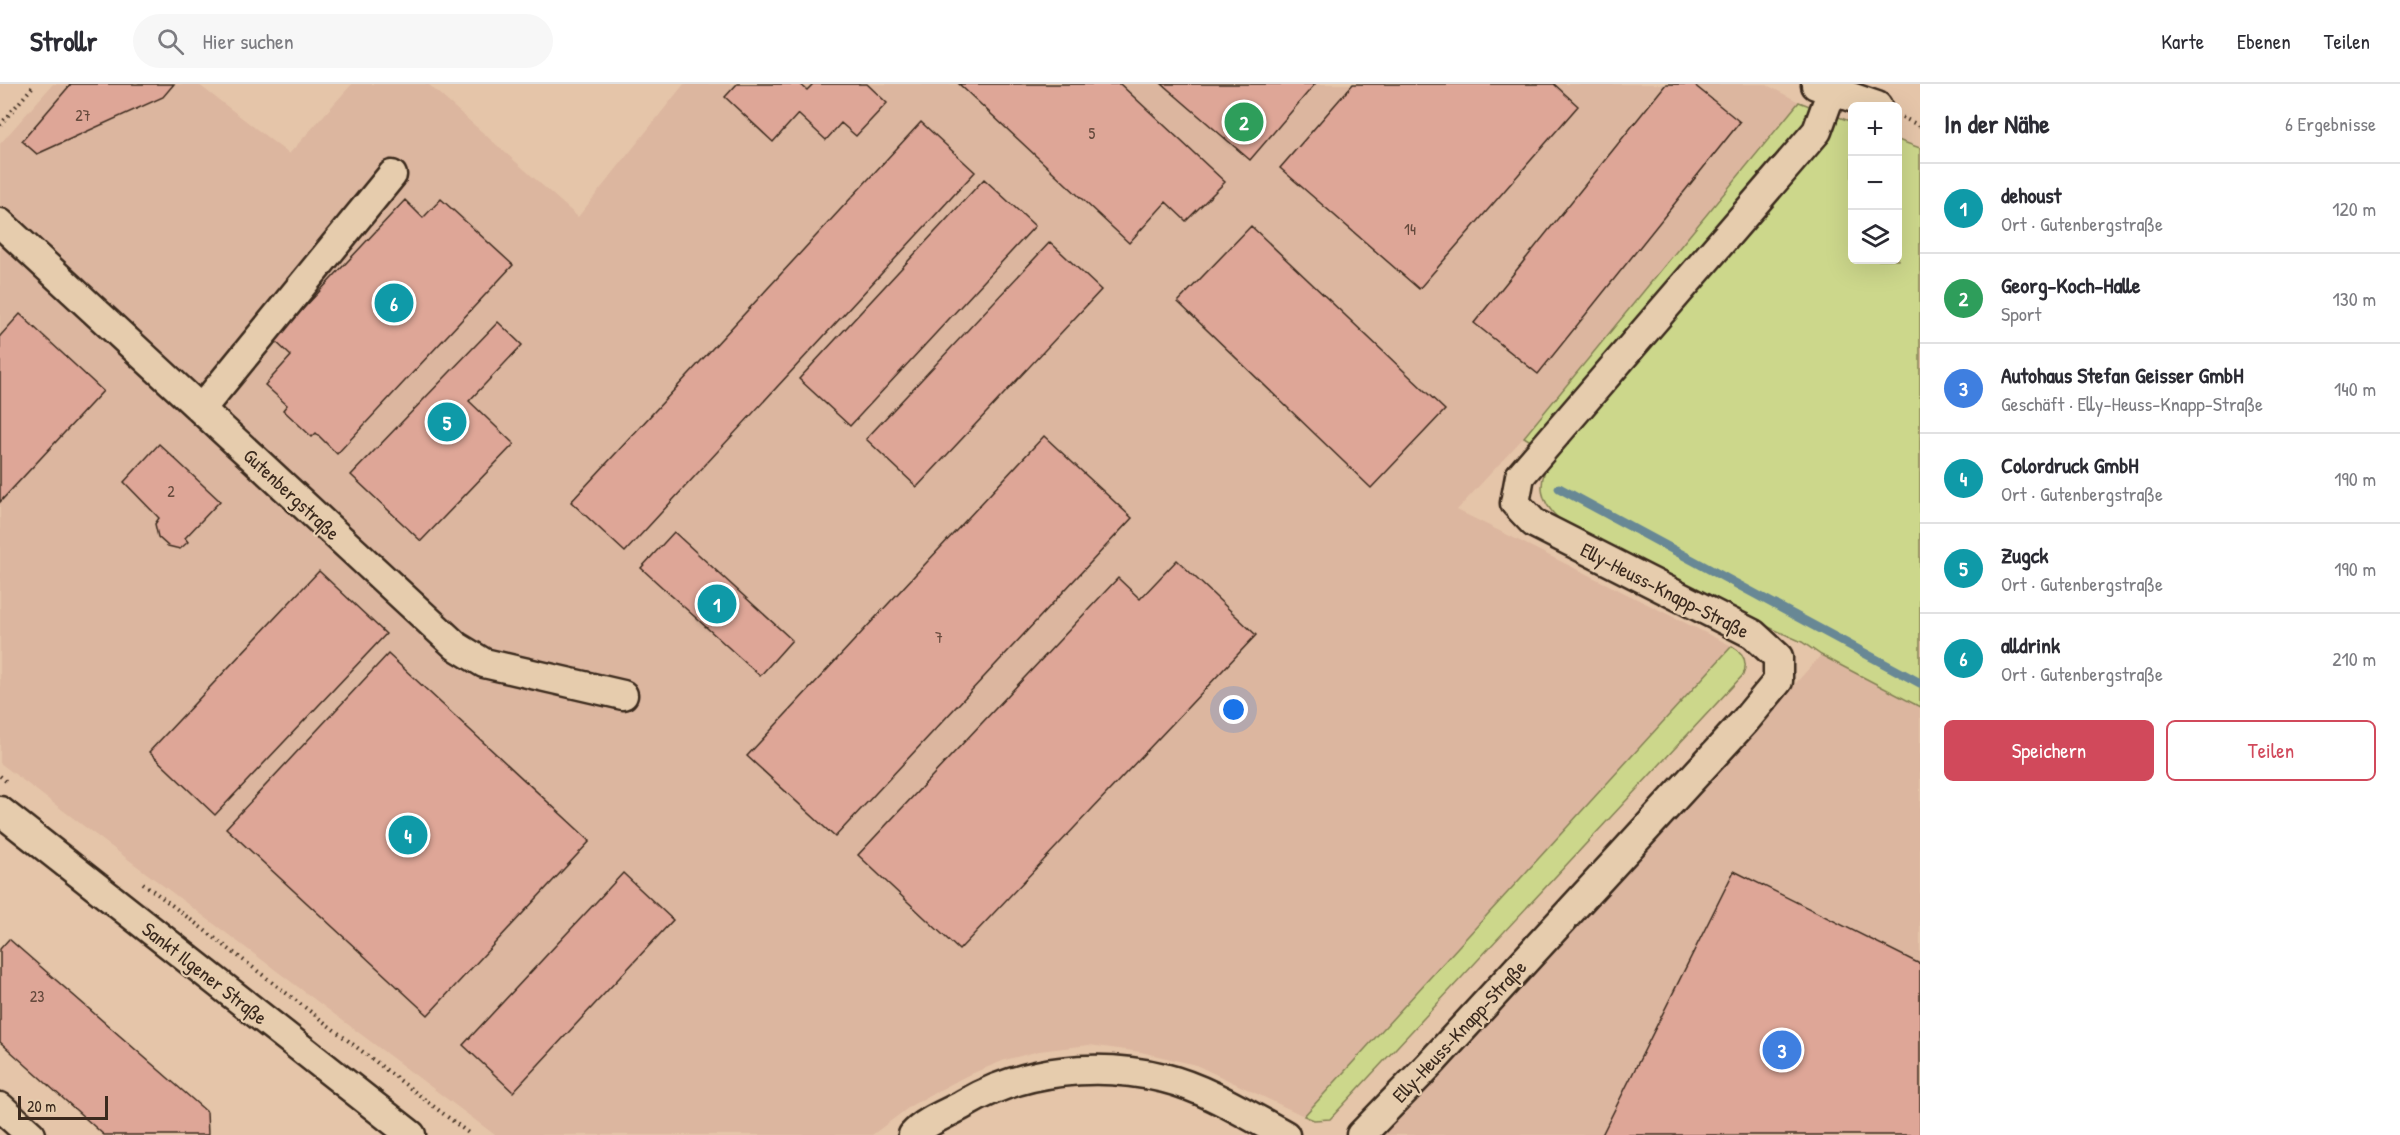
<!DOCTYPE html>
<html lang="de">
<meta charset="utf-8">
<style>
body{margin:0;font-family:"Patrick Hand",sans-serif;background:#f7f7f7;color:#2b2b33}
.controls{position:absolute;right:18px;top:18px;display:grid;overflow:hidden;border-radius:9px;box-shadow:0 6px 24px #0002}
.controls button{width:54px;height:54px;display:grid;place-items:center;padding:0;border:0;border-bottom:2px solid #e1e1e2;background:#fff;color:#2b2b33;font:30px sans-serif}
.scale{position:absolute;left:18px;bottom:15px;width:90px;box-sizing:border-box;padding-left:6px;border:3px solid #3b2a1e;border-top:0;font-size:16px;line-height:21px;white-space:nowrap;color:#3b2a1e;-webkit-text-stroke:4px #e6ccad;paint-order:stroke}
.you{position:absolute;left:1234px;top:626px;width:21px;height:21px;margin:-15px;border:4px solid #fff;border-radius:50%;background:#1a73e8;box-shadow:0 0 0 9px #1a73e833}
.badge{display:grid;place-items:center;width:39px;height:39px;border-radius:50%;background:#d1495b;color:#fff;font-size:20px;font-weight:700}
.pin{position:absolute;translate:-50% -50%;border:3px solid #fff;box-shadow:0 2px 6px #0006}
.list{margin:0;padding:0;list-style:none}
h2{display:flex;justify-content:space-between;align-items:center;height:78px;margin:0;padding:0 24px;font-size:26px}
h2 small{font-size:20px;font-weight:400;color:#7c7c81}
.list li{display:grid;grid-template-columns:39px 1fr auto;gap:18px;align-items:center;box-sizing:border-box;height:90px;padding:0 24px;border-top:2px solid #e1e1e2}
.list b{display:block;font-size:22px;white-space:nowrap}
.list p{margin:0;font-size:20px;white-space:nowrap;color:#7c7c81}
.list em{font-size:20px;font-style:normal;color:#7c7c81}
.actions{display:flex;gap:12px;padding:18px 24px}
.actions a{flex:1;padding:14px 0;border:2px solid #d1495b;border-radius:9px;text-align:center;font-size:21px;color:#d1495b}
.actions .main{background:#d1495b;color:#fff}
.icon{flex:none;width:33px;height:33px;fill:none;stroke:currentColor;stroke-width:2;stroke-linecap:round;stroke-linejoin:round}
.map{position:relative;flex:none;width:1920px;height:1051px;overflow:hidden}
header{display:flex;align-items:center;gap:36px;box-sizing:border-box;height:84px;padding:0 30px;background:#fff;border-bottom:2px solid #e1e1e2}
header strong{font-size:28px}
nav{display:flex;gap:33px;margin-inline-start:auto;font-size:21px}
.search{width:420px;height:54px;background:#f7f7f7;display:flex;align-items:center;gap:15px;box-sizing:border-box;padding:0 21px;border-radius:33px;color:#7c7c81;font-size:22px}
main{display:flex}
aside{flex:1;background:#fff}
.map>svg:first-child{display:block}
.built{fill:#dcb69f}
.green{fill:#ccd78b;stroke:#848054;stroke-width:1.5}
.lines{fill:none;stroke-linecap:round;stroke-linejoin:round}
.stream{stroke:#678895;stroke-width:9}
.building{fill:#dea697;stroke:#3b2a1e;stroke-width:1.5}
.minor-casing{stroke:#3b2a1e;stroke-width:33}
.path{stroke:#3b2a1e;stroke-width:4;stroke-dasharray:1.5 4.5;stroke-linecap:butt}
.minor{stroke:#e6ccad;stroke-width:28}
.labels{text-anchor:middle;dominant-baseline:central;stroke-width:4.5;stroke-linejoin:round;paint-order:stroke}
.number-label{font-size:16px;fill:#64493c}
.street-label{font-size:20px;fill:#3b2a1e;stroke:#e6ccad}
</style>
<header>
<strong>Strollr</strong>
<div class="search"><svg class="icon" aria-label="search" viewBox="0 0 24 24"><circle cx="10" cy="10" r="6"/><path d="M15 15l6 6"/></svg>Hier suchen</div>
<nav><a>Karte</a><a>Ebenen</a><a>Teilen</a></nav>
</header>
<main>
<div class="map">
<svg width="1920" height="1051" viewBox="0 0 1920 1051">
<rect width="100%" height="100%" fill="#e5c5a9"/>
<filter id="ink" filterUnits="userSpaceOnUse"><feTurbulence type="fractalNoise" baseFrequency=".0167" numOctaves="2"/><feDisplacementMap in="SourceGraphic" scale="12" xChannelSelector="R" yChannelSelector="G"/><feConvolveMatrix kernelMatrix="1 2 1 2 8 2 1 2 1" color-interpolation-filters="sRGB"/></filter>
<g filter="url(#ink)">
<path class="built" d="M53,0H198L289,70L352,0H428L578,133L684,0H1765L1799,18L1524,353L1457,426L1732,562L1304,1032L1196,981L1141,968L1089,961L1039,967L1005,976L966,992L912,1021L872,1051H495L0,679V60Z
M1821,571L1920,623V1051H1382L1574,846Z"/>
<path class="green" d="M1799,18L1852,38V176H1898V56L1920,64V623L1821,571L1802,558L1740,530L1566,441C1538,419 1536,400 1552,370L1524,353Z
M1732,562C1744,569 1748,579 1743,591L1330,1035L1314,1036L1304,1032Z"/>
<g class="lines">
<path class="stream" d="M1559,404L1920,599"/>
</g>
<path class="building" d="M71,0H174L163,13L37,70L22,57Z
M737,0H800L807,6L813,0H867L887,19L856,52L841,39L826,56L798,30L773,58L725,13Z
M959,0H1120L1225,98L1186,137L1166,118L1129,159Z
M1162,0H1315L1250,76Z
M1353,0H1554L1578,22L1419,205L1280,84Z
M1666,0H1693L1740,38L1538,290L1474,239Z
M921,38L975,88L625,468L571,418Z
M984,95L1035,142L850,342L799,295Z
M441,115L513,181L337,370L316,349L312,353L283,326L287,321L265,301L291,272L274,256L405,116L423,134Z
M1251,142L1445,326L1371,404L1178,218Z
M1050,158L1101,206L917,403L866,355Z
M20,230L103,307L0,418V252Z
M498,238L522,261L469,317L514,360L421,457L351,391Z
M1044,352L1132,434L835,753L747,672Z
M159,360L220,417L185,454L188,458L180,465L168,462L158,453L155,440L159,434L124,398Z
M674,448L792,556L760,592L641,484Z
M1177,476L1256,551L959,866L858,771L1118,494L1140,515Z
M319,487L386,550L215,731L149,668Z
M388,570L590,757L428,931L226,744Z
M1734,787L1920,880V1051H1602Z
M623,789L673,836L513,1008L463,961Z
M9,855L207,1028L208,1051H104L0,958V865Z"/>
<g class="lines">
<defs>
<path id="minor" d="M1816,1L1877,22
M0,139L456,562L484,579L623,611
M201,325L392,91
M0,727L411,1051
M0,1023L31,1051
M913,1051C925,1037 949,1029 964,1020C1023,985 1098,978 1164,994C1205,1004 1248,1031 1285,1051
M1361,1051L1430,980L1745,637L1778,597V573L1753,550L1534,439L1515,419L1520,392L1817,47L1832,6"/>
</defs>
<use href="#minor" class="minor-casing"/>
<path class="path" d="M1902,33L1920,42
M0,41L35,0
M0,692L7,698
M143,799L471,1051"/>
<use href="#minor" class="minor"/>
</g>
</g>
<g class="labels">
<g class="number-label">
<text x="83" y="31">27</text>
<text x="1092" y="49">5</text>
<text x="1410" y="145">14</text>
<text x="171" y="407">2</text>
<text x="939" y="553">7</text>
<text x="37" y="912">23</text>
</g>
<g class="street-label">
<text transform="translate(292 410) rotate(43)">Gutenbergstraße</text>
<text transform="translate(1665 506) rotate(27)">Elly-Heuss-Knapp-Straße</text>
<text transform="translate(205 889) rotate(38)">Sankt Ilgener Straße</text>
<text transform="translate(1459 947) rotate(-47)">Elly-Heuss-Knapp-Straße</text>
</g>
</g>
</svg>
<div class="controls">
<button>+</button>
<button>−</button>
<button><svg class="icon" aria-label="layers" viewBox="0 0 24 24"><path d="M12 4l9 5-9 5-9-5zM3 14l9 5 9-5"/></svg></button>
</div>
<div class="scale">20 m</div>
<div class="you"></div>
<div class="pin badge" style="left:717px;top:520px;background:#0f9aa8">1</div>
<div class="pin badge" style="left:1244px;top:38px;background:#2e9e5b">2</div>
<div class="pin badge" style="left:1782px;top:966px;background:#3f7fe0">3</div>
<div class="pin badge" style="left:408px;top:751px;background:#0f9aa8">4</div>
<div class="pin badge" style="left:447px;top:338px;background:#0f9aa8">5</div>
<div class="pin badge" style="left:394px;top:219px;background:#0f9aa8">6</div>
</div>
<aside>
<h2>In der Nähe<small>6 Ergebnisse</small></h2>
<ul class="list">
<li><span class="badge" style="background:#0f9aa8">1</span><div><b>dehoust</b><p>Ort · Gutenbergstraße</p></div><em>120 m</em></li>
<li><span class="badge" style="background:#2e9e5b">2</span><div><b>Georg-Koch-Halle</b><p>Sport</p></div><em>130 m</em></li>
<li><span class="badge" style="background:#3f7fe0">3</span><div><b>Autohaus Stefan Geisser GmbH</b><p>Geschäft · Elly-Heuss-Knapp-Straße</p></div><em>140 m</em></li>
<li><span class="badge" style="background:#0f9aa8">4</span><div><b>Colordruck GmbH</b><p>Ort · Gutenbergstraße</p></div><em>190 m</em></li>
<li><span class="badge" style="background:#0f9aa8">5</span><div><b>Zugck</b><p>Ort · Gutenbergstraße</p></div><em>190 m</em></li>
<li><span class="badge" style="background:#0f9aa8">6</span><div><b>alldrink</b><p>Ort · Gutenbergstraße</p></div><em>210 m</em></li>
</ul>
<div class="actions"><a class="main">Speichern</a><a>Teilen</a></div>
</aside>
</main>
